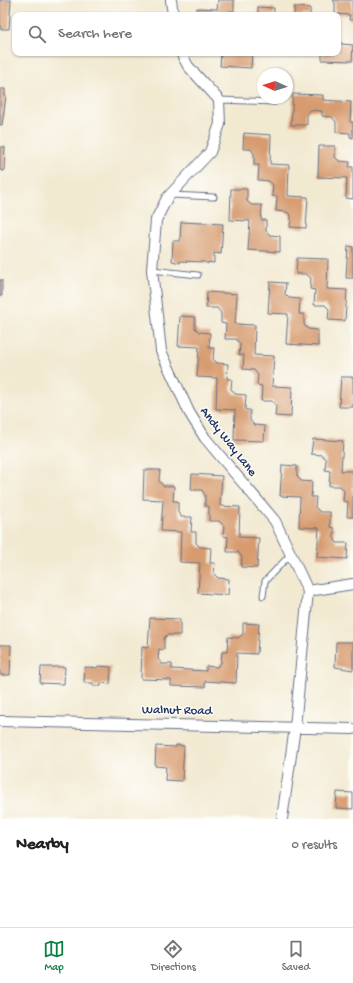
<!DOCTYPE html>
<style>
body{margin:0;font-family:"Gochi Hand",sans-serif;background:#f2f2f2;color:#202124}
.compass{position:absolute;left:257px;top:68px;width:36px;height:36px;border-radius:50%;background:#fff;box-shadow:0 1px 3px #0004;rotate:273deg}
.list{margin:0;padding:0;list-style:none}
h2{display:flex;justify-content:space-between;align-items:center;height:52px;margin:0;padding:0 16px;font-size:17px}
h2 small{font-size:13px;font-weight:400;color:#757577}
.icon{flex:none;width:22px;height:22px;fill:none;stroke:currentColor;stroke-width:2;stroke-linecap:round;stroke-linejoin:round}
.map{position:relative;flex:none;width:353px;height:819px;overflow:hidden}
.search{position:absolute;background:#fff;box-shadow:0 1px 3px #0004;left:12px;right:12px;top:12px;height:44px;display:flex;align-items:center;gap:10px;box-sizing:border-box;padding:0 14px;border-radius:8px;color:#757577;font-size:15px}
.sheet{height:108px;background:#fff}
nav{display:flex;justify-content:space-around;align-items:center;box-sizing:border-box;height:56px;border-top:1px solid #e0e0e0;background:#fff;font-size:11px;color:#757577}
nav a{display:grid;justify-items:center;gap:2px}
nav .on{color:#0b8043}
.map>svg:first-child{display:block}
.building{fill:#d79b6f}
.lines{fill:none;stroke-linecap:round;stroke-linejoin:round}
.service-casing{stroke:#667086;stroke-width:7}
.minor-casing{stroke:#667086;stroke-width:12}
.service{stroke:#fff;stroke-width:5}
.minor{stroke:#fff;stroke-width:10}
.labels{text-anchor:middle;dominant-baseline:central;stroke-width:3;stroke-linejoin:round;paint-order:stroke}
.street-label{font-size:13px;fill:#1b2f5e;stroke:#fdfcf7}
</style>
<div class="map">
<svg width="353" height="819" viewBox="0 0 353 819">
<rect width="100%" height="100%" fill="#fdfcf7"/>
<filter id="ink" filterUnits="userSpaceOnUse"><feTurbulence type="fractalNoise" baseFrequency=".025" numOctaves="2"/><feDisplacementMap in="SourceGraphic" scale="8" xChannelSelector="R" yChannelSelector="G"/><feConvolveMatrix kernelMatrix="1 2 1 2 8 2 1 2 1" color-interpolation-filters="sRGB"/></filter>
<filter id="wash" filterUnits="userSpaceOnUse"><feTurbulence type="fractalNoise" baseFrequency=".012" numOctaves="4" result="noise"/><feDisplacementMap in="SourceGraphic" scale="16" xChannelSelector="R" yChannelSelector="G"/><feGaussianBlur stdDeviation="0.9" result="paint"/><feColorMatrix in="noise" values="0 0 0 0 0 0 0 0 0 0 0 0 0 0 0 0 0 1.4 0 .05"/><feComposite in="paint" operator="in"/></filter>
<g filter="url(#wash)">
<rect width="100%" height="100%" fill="#f2e9d1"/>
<g id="blocks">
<path class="building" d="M0,0H11L9,29H0Z
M218,0H234V11H229L228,15H197V8L217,9Z
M333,0H352L353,20H349L350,15L335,14V3Z
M258,7L274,8V15H258Z
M294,7L310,8V15H294Z
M338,39L342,44L353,45L352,61L322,60V53H338Z
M221,53H252L251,68L220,66Z
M0,89H5V96H6L2,125H0Z
M293,94L323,95V100L351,102L350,122H353V138L350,137V133L336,132V122L332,117L322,116V111L311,110L307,113V125H291Z
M244,133L271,135L270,164L289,165L288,196L308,197L306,228L290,227L291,216L287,212L276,211L277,196H272L273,185L269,181L258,180L259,165H254V154L251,149H243Z
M319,146H335V157L339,161L350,162L349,167H353V199L346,198L347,178L318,177Z
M0,147H5L4,171L0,170Z
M231,189H247V201L251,205H262L261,220H266V231L270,235L280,236V252L248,250L250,221L230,220Z
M181,222L223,224L221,254L214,253V263L208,262V264L205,262L180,261V263L172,261L173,241H180Z
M348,246L353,247V278H346Z
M297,258L328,259L327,289L347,290L345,321L328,320L329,309L325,305H314L315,290L310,289L311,278L306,274H296Z
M0,280H2V296H0Z
M270,282L286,283L285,294L289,298L300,299L299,314H304V325L308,329L318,330V346L286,344L288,314L268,313Z
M207,292L237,294L235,324L255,325L254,355L274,356L272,386L292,387L291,417L275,416L276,406L272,401H261L262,386L257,385L258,375L254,370L243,369L244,355H239L240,344L236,339H225L226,324L221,323V313L217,308H206Z
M180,316L195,317V328L199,332L210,333L209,348H214L213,359L217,363L228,364L227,379H232L231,389L235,394L246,395L245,410H250V420L254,425L265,426L264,441L234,440L235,410L216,409L217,378L197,377L199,347L178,346Z
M341,377H353V407H339Z
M313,439L343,441L341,471H353V517H347L348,502L343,501L344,491L340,486H329L330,471L325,470L326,460L322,455L311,454Z
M282,465L297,466V476L301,481L312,482L311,497H316L315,507L320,512H330V527L334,528V538L337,543H348L347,559L317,557L319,528L299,527L300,497L280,496Z
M144,470H160L159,481L163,486H174L173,501H178V512L181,517H192L191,532H196V543L200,547L211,548L210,563H215L214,574L218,578L229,579L228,595L198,593L200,563L180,562L181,532L161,531L163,500L143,499Z
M192,474L222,476L220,506L240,507L239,537L259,538L257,568L241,567L242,557L238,552H227L228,537L223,536L224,526L219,521H209V506H205V495L202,490H191Z
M150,618L180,619V635H167L164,638V650L159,649L158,659L162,664H172V669L206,671V666L217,667L221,663L222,652H227L228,637L238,638L243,634V623L259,624L257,654L237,653L236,683L205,681V687L171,686V680L141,679L142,647L148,648Z
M336,642H353V670L335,667Z
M0,645H11L10,675H0Z
M98,666L111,667L110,684L101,683V686H93V683H84L85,667L97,668Z
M41,667H65L64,684L40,683Z
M176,745L184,746L182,781L165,780L166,767L155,766L156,746L176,747Z
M337,792L353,793V809L336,808Z"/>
</g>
</g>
<g filter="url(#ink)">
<use href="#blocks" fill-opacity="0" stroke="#667086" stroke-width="1"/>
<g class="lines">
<defs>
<path id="service" d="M219,100L274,102
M171,195L214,197
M152,270L198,275
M263,596L265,581L290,555"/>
<path id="minor" d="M171,0L173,15
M181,53L188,66L219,100L220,124L210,152L167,198L156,220L152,270L161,351L189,412L205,438L275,521L308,591L295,727L282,819
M308,591L353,584
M0,721L353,729"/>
</defs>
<use href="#service" class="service-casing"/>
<use href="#minor" class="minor-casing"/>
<use href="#service" class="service"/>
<use href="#minor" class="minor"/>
</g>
</g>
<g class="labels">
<g class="street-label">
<text transform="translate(228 442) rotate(52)">Andy Way Lane</text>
<text transform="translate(177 711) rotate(1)">Walnut Road</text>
</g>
</g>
</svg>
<svg class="compass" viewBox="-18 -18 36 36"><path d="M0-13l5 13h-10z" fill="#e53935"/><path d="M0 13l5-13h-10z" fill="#757577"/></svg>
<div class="search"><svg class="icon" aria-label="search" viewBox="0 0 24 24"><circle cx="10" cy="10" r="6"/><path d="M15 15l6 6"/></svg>Search here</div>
</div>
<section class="sheet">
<h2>Nearby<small>0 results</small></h2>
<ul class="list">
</ul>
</section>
<nav>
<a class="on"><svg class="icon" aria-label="map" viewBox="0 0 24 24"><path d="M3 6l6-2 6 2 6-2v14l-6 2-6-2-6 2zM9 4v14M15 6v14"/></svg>Map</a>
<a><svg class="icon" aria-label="directions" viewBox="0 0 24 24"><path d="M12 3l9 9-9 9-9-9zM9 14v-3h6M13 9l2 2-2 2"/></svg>Directions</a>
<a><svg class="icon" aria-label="saved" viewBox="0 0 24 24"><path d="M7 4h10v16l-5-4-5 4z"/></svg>Saved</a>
</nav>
